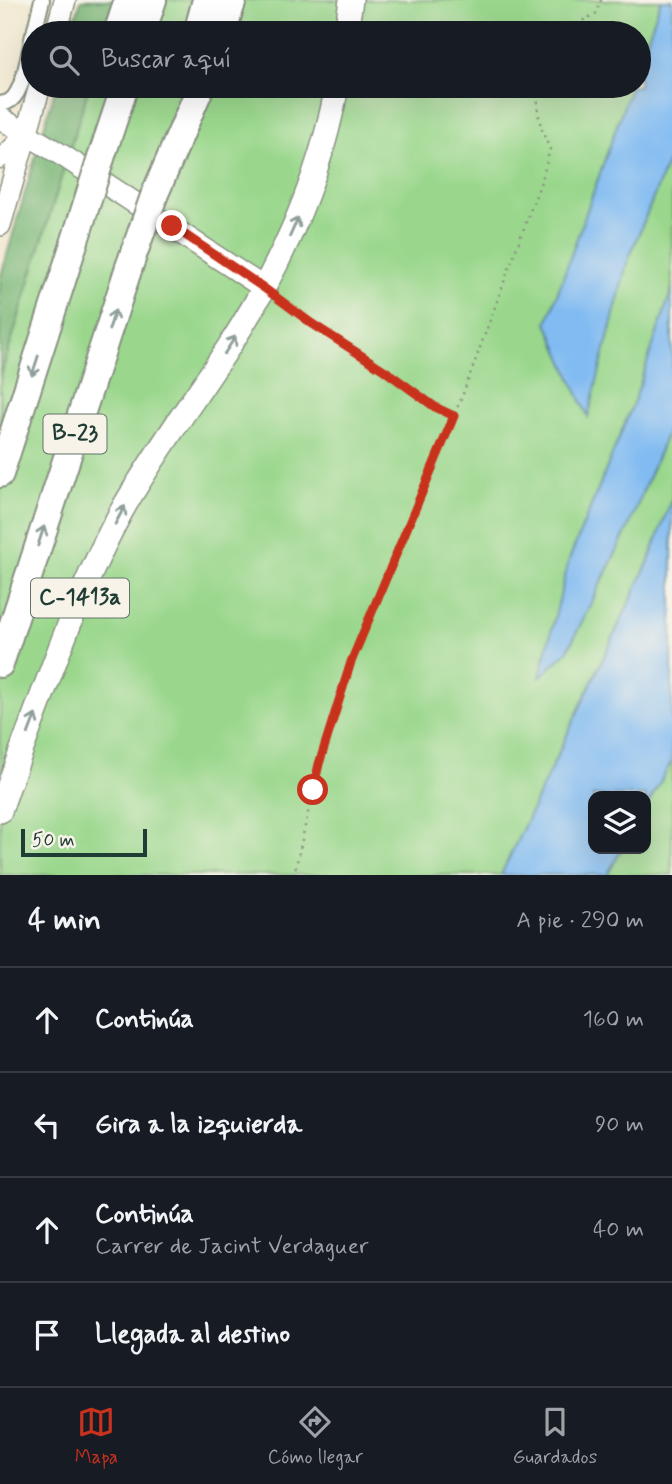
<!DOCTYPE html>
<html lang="es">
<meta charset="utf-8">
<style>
body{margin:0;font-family:Mynerve,sans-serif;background:#20242c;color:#f1f3f6}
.controls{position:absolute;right:21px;bottom:21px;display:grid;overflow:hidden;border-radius:14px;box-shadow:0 7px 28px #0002}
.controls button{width:63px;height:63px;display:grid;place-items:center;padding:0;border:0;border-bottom:2px solid #363941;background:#171b24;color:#f1f3f6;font:35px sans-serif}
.scale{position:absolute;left:21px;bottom:18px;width:126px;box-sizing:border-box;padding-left:7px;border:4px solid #1f3d34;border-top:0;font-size:19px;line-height:24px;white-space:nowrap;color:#1f3d34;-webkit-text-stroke:5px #f7f3e8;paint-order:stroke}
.stop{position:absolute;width:21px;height:21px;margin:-16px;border:5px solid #c8321e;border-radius:50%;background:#fff}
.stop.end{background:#c8321e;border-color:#fff;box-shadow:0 2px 7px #0008}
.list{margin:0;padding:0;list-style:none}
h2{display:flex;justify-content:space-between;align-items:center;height:91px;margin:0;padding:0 28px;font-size:30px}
h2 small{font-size:23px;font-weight:400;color:#9ea1a6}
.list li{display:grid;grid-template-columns:46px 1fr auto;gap:21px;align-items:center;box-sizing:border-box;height:105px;padding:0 28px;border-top:2px solid #363941}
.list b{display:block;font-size:26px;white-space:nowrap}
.list p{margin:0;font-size:23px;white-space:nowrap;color:#9ea1a6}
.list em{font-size:23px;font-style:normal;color:#9ea1a6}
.icon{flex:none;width:38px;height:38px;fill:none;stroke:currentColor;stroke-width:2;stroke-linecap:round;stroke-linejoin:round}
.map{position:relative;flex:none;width:672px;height:875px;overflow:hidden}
.search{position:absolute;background:#171b24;box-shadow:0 7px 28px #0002;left:21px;right:21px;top:21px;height:77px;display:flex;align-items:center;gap:18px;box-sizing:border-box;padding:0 24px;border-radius:38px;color:#9ea1a6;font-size:26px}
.sheet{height:511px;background:#171b24}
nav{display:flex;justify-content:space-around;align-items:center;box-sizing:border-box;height:98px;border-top:2px solid #363941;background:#171b24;font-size:19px;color:#9ea1a6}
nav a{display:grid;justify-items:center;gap:4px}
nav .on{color:#c8321e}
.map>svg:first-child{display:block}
.green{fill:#9ad78c;stroke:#5c8a60;stroke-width:2}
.forest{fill:#7bb878;stroke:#4d7a56;stroke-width:2}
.water{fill:#81bbf2;stroke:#507c93;stroke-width:2}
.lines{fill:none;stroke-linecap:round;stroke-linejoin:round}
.minor-casing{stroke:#889281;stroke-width:18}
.tertiary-casing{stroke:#889281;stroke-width:21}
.secondary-casing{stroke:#889281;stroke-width:24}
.primary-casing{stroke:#889281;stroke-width:26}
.motorway-casing{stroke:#889281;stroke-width:30}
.path{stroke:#889281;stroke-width:2.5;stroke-dasharray:2 5;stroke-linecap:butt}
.minor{stroke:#fff;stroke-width:14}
.tertiary{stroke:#fff;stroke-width:18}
.secondary{stroke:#fff;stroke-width:21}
.primary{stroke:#fff;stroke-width:23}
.motorway{stroke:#fff;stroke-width:26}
.motorway-bridge-casing{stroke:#889281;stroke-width:30;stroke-linecap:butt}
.motorway-bridge{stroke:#fff;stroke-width:26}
.oneway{stroke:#8f9e9a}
.route{stroke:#c8321e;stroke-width:9}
.labels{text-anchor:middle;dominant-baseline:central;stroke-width:5;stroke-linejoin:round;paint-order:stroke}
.shield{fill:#f7f3e8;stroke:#60746a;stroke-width:2}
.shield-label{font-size:23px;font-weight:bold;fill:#1f3d34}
</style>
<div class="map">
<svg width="672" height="875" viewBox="0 0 672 875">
<rect width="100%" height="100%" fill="#f7f3e8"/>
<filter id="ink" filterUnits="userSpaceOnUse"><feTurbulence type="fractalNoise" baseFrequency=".0143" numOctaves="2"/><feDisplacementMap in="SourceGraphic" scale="14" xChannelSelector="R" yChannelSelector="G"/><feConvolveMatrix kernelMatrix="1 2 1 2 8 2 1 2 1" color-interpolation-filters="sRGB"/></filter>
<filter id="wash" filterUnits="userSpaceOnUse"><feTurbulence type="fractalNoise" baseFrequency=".00686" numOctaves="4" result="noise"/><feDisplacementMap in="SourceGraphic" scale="28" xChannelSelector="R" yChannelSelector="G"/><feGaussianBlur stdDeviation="1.57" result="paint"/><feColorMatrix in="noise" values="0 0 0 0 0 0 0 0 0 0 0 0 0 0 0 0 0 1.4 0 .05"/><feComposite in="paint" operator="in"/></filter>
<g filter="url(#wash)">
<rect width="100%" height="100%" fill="#f0e7ce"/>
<path class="green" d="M115,0H661L639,63V33H105Z
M89,86H631L547,323L588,415L627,263L672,151V289L635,399L569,560L541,676L567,652L628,528L672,420V498L649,561L501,875H0V378Z
M672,761V875H607L622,849H646V807Z"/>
<path class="forest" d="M81,0H115L105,33H71Z
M56,86H89L0,378V279Z"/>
<path class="water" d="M661,0H672V151L627,263L588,417L547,323L631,86H639V63Z
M672,289V420L628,528L567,652L540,677L569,560L635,399Z
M672,498V761L646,807V796H593V849H622L607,875H501L649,561Z"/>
</g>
<g filter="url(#ink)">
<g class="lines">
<defs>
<path id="minor" d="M34,33L42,0
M0,104C5,103 7,103 11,100C24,90 29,51 33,35"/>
<path id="tertiary" d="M0,159L26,134"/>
<path id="secondary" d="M56,33L65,0
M0,118L65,157L264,288
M0,225L40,86"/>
<path id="primary" d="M346,33L351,0
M0,811C15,766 32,722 49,677C70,621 92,565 121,512C153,455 192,403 228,348C280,268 320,180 337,86"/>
<path id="motorway" d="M117,33L128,0
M142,33L153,0
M197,33L206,0
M222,33L233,0
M101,158L125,86
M154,196L201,86
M0,474L78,231
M0,664L129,267"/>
</defs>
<use href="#minor" class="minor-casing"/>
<use href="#tertiary" class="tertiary-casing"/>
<use href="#secondary" class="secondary-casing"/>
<use href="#primary" class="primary-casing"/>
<use href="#motorway" class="motorway-casing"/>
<path class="path" d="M566,33L576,24L597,13L601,0
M279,300C313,326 351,347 386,372C409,387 428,406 454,416
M294,875L319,764L351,662L463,394L543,176L550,149C540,129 535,108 539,86"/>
<use href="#minor" class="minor"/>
<use href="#tertiary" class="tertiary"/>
<use href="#secondary" class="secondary"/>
<use href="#primary" class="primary"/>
<use href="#motorway" class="motorway"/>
<defs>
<path id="motorway-bridge" d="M78,231L101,158
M129,267L154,196"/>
</defs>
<use href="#motorway-bridge" class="motorway-bridge-casing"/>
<use href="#motorway-bridge" class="motorway-bridge"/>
</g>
<defs><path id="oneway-shaft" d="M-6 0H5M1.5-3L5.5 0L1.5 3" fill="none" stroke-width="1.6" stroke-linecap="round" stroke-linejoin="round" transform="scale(1.75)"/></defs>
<g class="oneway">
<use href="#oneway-shaft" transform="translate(294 227) rotate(-66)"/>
<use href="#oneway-shaft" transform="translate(112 320) rotate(-72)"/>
<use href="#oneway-shaft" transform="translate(230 345) rotate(-57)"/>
<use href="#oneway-shaft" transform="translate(35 366) rotate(108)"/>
<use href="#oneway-shaft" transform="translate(120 515) rotate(-62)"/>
<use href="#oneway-shaft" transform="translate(41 536) rotate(-72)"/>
<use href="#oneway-shaft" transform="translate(32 724) rotate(-69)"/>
</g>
</g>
<g class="lines" filter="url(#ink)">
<path class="route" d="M172,226L264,288L311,323L384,370L435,407L454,416L351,662L319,764L313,790"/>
</g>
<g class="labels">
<g class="shield">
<rect x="43.5" y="414.5" width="63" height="39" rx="5"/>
<rect x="31" y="578.5" width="98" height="39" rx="5"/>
</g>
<g class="shield-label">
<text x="75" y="434">B-23</text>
<text x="80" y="598">C-1413a</text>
</g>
</g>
</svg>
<div class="controls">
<button><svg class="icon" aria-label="layers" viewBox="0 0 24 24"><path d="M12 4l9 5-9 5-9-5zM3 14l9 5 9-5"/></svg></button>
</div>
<div class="scale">50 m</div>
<div class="stop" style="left:313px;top:790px"></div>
<div class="stop end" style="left:172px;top:226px"></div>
<div class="search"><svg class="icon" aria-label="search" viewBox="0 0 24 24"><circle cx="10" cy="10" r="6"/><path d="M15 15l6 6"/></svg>Buscar aquí</div>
</div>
<section class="sheet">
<h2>4 min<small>A pie · 290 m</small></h2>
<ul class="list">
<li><svg class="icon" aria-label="ahead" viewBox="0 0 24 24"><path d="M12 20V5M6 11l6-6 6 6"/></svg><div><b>Continúa</b></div><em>160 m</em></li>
<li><svg class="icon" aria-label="left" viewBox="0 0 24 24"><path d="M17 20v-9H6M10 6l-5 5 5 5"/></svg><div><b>Gira a la izquierda</b></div><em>90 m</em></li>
<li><svg class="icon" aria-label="ahead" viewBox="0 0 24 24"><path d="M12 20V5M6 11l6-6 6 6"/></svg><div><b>Continúa</b><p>Carrer de Jacint Verdaguer</p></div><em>40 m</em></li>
<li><svg class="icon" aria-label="arrive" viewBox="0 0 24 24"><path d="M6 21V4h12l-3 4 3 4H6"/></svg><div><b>Llegada al destino</b></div></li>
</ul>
</section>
<nav>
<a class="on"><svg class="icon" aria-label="map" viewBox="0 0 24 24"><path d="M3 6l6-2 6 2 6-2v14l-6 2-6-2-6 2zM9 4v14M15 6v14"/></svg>Mapa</a>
<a><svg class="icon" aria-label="directions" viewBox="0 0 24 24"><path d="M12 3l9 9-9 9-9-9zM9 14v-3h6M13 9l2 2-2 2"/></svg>Cómo llegar</a>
<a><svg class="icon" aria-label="saved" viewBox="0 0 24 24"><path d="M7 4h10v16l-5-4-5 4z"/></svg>Guardados</a>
</nav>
